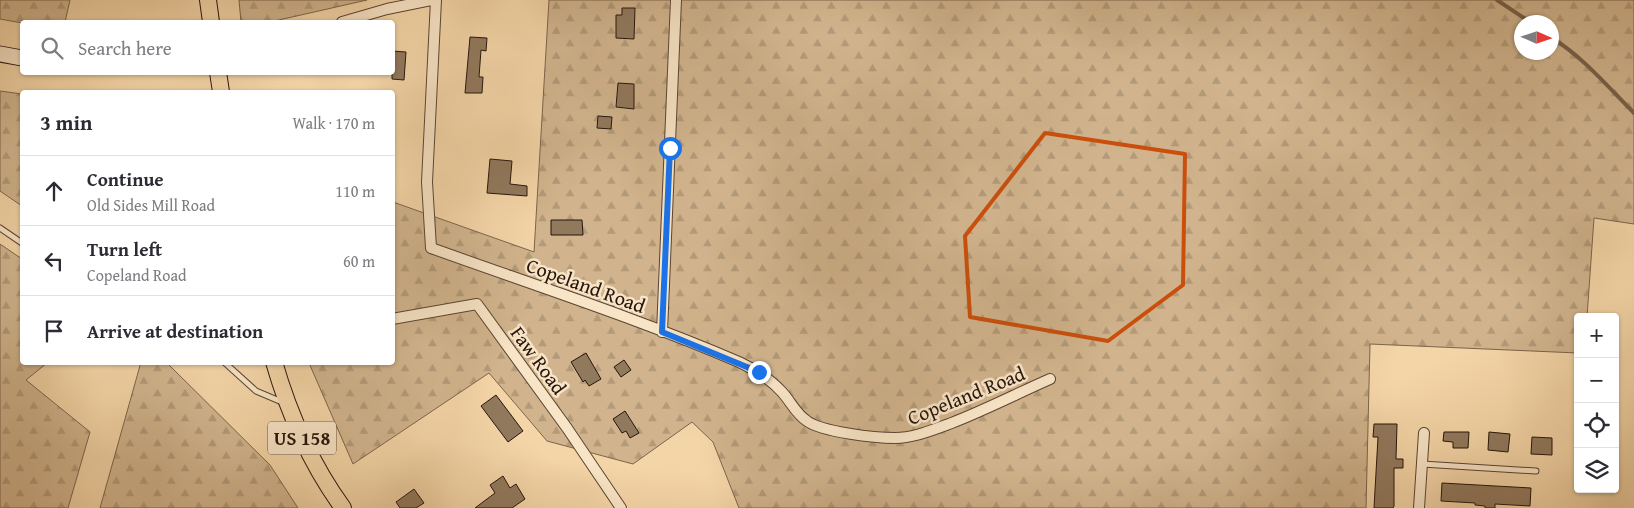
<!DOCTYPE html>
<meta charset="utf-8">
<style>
body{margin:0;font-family:"Gentium Book Plus",serif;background:#f7f7f7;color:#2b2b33}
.controls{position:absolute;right:15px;bottom:15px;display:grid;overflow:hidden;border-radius:5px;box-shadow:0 1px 4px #0004}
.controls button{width:45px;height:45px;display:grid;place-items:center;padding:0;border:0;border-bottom:1px solid #e1e1e2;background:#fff;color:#2b2b33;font:25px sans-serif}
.compass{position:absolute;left:1514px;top:15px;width:45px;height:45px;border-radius:50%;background:#fff;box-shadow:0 1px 4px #0004;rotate:93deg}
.stop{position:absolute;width:15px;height:15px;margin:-11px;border:4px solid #1a73e8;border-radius:50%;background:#fff}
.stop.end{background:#1a73e8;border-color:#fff;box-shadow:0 1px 5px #0008}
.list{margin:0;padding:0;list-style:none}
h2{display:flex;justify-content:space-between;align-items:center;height:65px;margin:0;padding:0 20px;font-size:21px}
h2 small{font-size:16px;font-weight:400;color:#7c7c81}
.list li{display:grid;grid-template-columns:32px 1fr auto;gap:15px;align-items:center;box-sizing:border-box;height:70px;padding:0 20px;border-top:1px solid #e1e1e2}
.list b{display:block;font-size:19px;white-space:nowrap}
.list p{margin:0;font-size:16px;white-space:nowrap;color:#7c7c81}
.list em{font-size:16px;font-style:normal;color:#7c7c81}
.icon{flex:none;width:28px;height:28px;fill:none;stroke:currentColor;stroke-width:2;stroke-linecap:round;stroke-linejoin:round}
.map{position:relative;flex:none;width:1634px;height:508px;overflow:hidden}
.search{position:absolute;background:#fff;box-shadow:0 1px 4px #0004;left:20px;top:20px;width:375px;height:55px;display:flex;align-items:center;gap:12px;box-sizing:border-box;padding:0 18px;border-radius:5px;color:#7c7c81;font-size:19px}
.panel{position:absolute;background:#fff;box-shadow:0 1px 4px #0004;left:20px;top:90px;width:375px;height:275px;border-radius:5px}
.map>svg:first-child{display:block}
.forest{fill:url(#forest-firs);stroke:#7c644c;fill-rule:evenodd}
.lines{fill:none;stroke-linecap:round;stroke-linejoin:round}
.stream{stroke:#786149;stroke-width:4}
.building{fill:#91795d;stroke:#26150c}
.lane-casing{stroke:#5a4533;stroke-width:7}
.street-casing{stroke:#5a4533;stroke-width:12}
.secondary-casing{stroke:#26150c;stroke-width:17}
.primary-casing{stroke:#26150c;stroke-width:18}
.lane{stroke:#f8e4c6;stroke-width:5}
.street{stroke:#f8e4c6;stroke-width:10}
.secondary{stroke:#f8e4c6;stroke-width:15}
.primary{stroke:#f4d5a7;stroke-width:16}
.route{stroke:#1a73e8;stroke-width:6}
.marked{fill:none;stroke:#cb4f0c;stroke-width:4;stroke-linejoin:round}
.labels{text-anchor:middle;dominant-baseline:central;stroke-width:5;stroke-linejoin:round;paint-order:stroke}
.shield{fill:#f8e4c6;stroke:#655344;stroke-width:1}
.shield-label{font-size:19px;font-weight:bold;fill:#26150c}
.street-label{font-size:20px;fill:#26150c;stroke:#f8e4c6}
</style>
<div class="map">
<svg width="1634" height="508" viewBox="0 0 1634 508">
<defs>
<pattern id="forest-firs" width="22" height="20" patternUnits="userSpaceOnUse" patternTransform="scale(1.25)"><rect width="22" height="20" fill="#d1b48d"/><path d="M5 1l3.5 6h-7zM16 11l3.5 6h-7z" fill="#b39a78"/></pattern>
</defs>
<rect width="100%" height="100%" fill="#f4d5a7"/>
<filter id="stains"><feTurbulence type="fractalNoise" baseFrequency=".004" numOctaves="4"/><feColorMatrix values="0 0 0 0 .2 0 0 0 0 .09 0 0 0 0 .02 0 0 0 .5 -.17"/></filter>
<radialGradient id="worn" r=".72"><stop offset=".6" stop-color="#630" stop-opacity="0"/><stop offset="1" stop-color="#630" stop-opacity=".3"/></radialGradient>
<path class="forest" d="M0,0H70L65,22L22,23L0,19Z
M239,0H367L270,22H241Z
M549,0H1634V224L1594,218L1587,317H1578V353L1370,344L1366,508H739L713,442L692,422L633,464L547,441L489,373L353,464L309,363L392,362L393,202L534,252ZM1522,22H1552V52H1522Z
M0,91L22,94V206L0,191Z
M0,244L22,259V362L47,363L26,380L90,432L68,508H0Z
M141,362L167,363L270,465L298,508H100Z"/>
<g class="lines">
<path class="stream" d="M1497,0L1530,22
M1552,38C1583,57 1608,87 1634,113"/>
</g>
<path class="building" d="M622,8H635L634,39L616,38V15H622Z
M470,37L487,38L486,51L481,50L479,77H483L482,93H465Z
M392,51L406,52L404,80L392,79Z
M618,83L634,84V109L616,107Z
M598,116L612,117L611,129L597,128Z
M490,159L512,161L510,184L527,186V196L487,193Z
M551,220H582L583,235H551Z
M586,353L601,379L589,386L585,380L583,382L571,362Z
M624,360L631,370L621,377L614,367Z
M496,395L523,431L508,442L481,406Z
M625,411L639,433L630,438L626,431L622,433L613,419Z
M1374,424H1397L1396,459H1403V468H1394V506L1393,508H1374L1378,437H1373Z
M1444,432H1469L1468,448H1453V442L1443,441Z
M1489,432L1510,434L1508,452L1488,450Z
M1532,437L1552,438V455L1531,454Z
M503,476L510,488L516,484L525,499L512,508H475L495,493L490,485Z
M1442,483L1531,488L1530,506L1495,504V508H1485V506L1475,505V503L1441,501Z
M414,489L424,503L416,508H400L396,502Z"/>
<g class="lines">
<defs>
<path id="lane" d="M0,228L22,243
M224,362L256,391L282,402
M1422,464L1536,471"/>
<path id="street" d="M436,0L427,182L431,248C534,285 639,319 739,362C756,370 770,379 782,392C791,402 796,414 807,421C822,432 875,438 895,438C914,438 932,430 949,424C983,411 1016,394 1050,379
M342,22L387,9L431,0
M392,319L477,304L567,428L621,508
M662,332L676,0
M1419,508L1424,433"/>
<path id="secondary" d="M0,54L22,58"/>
<path id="primary" d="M208,0L211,22
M218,72L221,92
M274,362C289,414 311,464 343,508"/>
</defs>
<use href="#lane" class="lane-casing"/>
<use href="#street" class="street-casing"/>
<use href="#secondary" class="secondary-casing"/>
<use href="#primary" class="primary-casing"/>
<use href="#lane" class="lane"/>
<use href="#street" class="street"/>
<use href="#secondary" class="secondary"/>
<use href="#primary" class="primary"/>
</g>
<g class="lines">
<path class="route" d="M670,148L662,332L759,372"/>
</g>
<path class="marked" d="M1045,133L1185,154L1183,285L1108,341L970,317L965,236Z"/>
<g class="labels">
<rect class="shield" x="268" y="421.5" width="68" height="33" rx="4"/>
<g class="shield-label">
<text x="302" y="438">US 158</text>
</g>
<g class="street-label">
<text transform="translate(586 285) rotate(20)">Copeland Road</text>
<text transform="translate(539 360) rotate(54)">Faw Road</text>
<text transform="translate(966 395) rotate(-22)">Copeland Road</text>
</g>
</g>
<rect width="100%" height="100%" filter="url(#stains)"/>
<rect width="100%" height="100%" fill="url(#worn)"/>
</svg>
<div class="controls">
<button>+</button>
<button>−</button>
<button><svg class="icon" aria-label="locate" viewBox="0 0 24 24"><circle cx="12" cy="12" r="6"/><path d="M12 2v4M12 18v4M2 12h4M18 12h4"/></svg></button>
<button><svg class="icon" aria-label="layers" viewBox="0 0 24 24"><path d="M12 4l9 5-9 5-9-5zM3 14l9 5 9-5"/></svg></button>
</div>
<svg class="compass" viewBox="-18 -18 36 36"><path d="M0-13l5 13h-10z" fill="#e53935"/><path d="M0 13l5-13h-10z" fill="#7c7c81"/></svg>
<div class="stop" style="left:670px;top:148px"></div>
<div class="stop end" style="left:759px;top:372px"></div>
<div class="search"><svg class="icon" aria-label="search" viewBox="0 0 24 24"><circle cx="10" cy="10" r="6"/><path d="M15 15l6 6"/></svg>Search here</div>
<section class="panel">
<h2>3 min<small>Walk · 170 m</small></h2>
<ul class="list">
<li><svg class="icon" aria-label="ahead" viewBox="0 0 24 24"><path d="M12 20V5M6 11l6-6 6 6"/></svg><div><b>Continue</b><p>Old Sides Mill Road</p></div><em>110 m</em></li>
<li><svg class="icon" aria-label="left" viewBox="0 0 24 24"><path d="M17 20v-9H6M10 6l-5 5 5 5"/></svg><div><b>Turn left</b><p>Copeland Road</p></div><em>60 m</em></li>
<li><svg class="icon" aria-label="arrive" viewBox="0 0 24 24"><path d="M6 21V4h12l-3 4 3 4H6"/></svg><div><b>Arrive at destination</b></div></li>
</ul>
</section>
</div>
